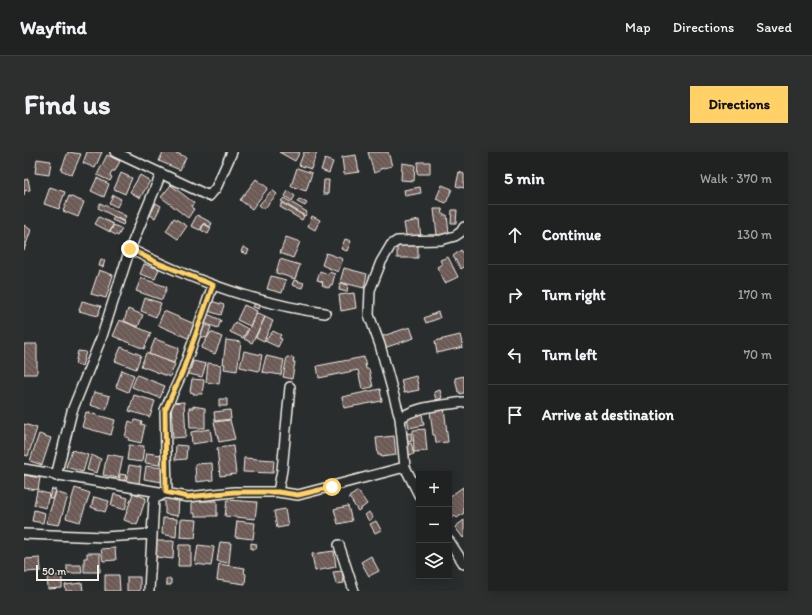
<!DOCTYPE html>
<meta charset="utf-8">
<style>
body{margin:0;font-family:Itim,sans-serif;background:#2d2f2f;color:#f1f3f6}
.controls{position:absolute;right:12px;bottom:12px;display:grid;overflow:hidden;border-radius:0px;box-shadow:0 2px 10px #0003}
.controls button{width:36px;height:36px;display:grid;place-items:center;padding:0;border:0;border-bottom:1px solid #3d3f40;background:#202222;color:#f1f3f6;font:20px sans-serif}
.scale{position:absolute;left:12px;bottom:10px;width:63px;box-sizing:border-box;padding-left:4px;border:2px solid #f4f1e8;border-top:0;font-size:11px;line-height:14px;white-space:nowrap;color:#f4f1e8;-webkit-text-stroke:3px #2a2d2e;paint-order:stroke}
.stop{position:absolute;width:12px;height:12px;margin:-9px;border:3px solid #ffd166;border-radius:50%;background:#fff}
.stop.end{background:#ffd166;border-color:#fff;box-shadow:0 1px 4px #0008}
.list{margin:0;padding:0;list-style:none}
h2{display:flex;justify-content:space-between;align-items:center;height:52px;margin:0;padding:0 16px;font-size:17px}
h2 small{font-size:13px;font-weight:400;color:#a2a4a5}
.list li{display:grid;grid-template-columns:26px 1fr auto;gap:12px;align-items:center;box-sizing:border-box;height:60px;padding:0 16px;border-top:1px solid #3d3f40}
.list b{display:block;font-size:15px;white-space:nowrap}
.list em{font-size:13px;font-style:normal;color:#a2a4a5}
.icon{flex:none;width:22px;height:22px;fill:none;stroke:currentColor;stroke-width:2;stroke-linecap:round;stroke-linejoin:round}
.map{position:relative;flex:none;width:440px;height:439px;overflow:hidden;border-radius:0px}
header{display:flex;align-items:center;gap:24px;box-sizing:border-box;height:56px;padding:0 20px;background:#202222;border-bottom:1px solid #3d3f40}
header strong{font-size:19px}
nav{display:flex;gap:22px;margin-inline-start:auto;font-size:14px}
.intro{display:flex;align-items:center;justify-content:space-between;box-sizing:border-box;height:96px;padding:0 24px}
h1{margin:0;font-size:28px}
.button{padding:10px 18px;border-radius:0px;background:#ffd166;color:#111;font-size:14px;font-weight:700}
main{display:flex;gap:24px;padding:0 24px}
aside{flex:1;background:#202222;border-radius:0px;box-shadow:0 2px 10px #0003}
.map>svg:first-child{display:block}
.building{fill:url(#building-back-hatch);stroke:#f4f1e8}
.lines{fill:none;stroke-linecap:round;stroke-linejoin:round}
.street-casing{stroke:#f4f1e8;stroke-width:12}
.street{stroke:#2a2d2e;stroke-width:9}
.route{stroke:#ffd166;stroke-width:5}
</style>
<header>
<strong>Wayfind</strong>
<nav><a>Map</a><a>Directions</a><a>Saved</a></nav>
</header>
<div class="intro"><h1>Find us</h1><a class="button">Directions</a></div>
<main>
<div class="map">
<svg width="440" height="439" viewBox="0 0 440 439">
<defs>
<pattern id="building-back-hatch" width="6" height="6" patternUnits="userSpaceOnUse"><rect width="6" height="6" fill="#6c5a56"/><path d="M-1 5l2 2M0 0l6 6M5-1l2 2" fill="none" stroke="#82726e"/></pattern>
</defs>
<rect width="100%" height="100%" fill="#2a2d2e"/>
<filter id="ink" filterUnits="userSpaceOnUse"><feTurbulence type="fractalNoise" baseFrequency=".025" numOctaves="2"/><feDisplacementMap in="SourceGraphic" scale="8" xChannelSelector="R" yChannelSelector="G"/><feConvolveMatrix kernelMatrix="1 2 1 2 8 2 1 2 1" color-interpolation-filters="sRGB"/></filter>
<g filter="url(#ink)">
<path class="building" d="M44,0L57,2L48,23L37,18Z
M63,0H78L71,16L59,11Z
M139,0H150L162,5L156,18L135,9Z
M255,0H276L271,9Z
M280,0H293L287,17L275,13Z
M344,0H364L368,14L356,17V19L350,21Z
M83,3L96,9L91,19H88L86,24L88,25L86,29L73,23Z
M332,3L335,20L320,22L318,5Z
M13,7L27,9L25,23L11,21Z
M301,7L309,10L305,21L297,18Z
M394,10H406V22H393Z
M378,11L391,13L390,29L377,28Z
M273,16L288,21L282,39L267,34Z
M435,20L440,22V36L432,34Z
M97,21L108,26L101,42L90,37Z
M116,23L126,29L116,46L106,40Z
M73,26L85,32L80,45L67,39Z
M4,27L6,38L0,39V43V28Z
M232,27L244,36L228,57L216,48Z
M300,28H305L304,42H299Z
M147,33L170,51L167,55L170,57L164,66L137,45Z
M418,33L428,37L422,51L412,47Z
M26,35L41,40L35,57L20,52Z
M396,35L397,41L381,44L380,38Z
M248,38L253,42L240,57L235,53Z
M264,39L271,44L268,49L261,44Z
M89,43L97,47L93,55L85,51Z
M45,44L60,50L54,65L39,59Z
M260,46L283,60L281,64L257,49Z
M275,47L283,51L281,54L273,50Z
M76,51L102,64L99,69L74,56Z
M132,51L137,54L131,66L126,63Z
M258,51L280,64L278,68L256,55Z
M410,57H418L419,63H423L425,82L413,83Z
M428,58H433L432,71H427Z
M173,63L188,71L186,75L180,71L176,78L167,74Z
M288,64L296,68L291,78L284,74Z
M75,65L89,72L86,80L71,72Z
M90,65L100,70L99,73L88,68Z
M150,66L163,74L154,87L142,79Z
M395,68L397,86L383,89L380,71Z
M180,72L187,76L184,82L177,78Z
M0,73L7,78L0,98Z
M90,73L98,77L94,84L86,80Z
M262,85L276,90L269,106L256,101Z
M321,87L327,89L323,99L317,97Z
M373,92L394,93V106H373Z
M219,95L225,98L223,102L217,100Z
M437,98L440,102V115L437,117L429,104Z
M302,101L319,107L314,120L298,113Z
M424,105L434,125L421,131L413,115L418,112L416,108Z
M77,107L81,108L79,115L75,114Z
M256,107L276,113L271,127L252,121Z
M120,112L135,117L131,127L116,122Z
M320,116L343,122L340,136L316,130Z
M75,118L89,123L82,146L67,142Z
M296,119L304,122L305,120L311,122L308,133H306L305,136L298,133L299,130L293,128Z
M247,124L262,128L258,141L243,137Z
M117,126L143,135L138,148L112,139Z
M270,128L280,131L278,136L268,133Z
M316,131L324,133L323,140L315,138Z
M330,141L332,156L317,159L315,143Z
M121,146L137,151L132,165L117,159Z
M58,149L77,154L74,164L55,159Z
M187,149L200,153L197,163L184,159Z
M232,149L237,152L235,157L229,155Z
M220,153L233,159L226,174L213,168Z
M104,157L119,163L114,175L100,169Z
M140,159L173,173L166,187L134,173Z
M414,160L416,166L402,171L400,166Z
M181,161L197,168L194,176L177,170Z
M233,161L241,165L228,191L220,187Z
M241,165L249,169L240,189L232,185Z
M96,168L127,181L120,197L89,184Z
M211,170L224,177L219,186L206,180Z
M179,172L187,175L183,186L175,184Z
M386,175L390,186L360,196L356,185Z
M249,179L257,183L255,186L258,187L254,195L241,189Z
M187,180L198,185L191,202L177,196Z
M436,183L439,195L413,201L411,189Z
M131,187L155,196L150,211L125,202Z
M202,188L217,190L213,219L200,217L201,212H199Z
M0,192H13V222H0Z
M97,195L117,203L112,217L91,209Z
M54,199L62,200L58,214L51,212Z
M220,199L238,203L235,219L216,215Z
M122,201L151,212L146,225L117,214Z
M242,204L260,208L257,223L238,220Z
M263,205L270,206L269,210H271L268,227L259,225Z
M340,205L342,217H345L349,235L338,237L334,218L295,226L293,214Z
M169,209L182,212L178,225L165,222Z
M184,211L197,213L195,232L182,230Z
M98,218L110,223L104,240L92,235Z
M113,223L141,234L136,246L108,235Z
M392,224L395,238L380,241L377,228Z
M440,224V241L436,242V240H434L431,226Z
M168,227L180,228L178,242H169L170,241L166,240Z
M356,237L358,249L320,256L318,245Z
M416,238L418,246L412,248L410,240Z
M70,240L86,244L82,258L66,253Z
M110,243L131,249L126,265L105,259Z
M195,247H203V254H195Z
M160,250L162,285L149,286L147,251Z
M169,254L181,256V276H166L165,256H169Z
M420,255L424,290L412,291L411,283H409L406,259Z
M206,258L207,267L191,269L190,260Z
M62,260L91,268L87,283L58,275Z
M398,262L400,273L385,276L383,265Z
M111,268L118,270L117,272L121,273L117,291L104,288L105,286L101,285L105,269L110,271Z
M206,268L211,287L195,290L190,270Z
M0,272L13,276L4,304L0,303Z
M186,277L188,289L168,292L167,280Z
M401,277L403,299L390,300L389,278Z
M387,281L388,289L382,290L380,282Z
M15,282L27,286L18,313L6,309Z
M370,284L372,303L357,305V303H354L352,286Z
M387,291L390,302L384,303L382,292Z
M105,293L120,294L118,310L103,308Z
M152,293L163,294L162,307L151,308Z
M209,294L212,322L196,324L193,296Z
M48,298L64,303L59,320L42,315Z
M123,301L137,303L135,313L121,311Z
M83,302L99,305L94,326L79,323Z
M67,303L77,307L73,321L63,318Z
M220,306L250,308L249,321L219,320Z
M188,311L189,328L172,330L171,312Z
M105,313L117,315L115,332L102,330Z
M122,314L140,316L138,330L120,327Z
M96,322L102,323L100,330L95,329Z
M0,323L16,326L14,338L0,336Z
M439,335L440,361L433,366L431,364L428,366L425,361V345Z
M51,336L66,341L56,370L42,366Z
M28,337L32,338L29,348L25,346Z
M13,339L25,342L22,356L10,353Z
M334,339L343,352L334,359L325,345Z
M32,340L44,344L35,373L22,371Z
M109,341L122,346L113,373L100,368Z
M90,342L104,346L101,358L87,354Z
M137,344L155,346L154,364L141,362V349H136Z
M70,345L85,349L81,360L67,355Z
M203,348L233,350L231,367L201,364Z
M168,349H193V364H171V361H168Z
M324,354L328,369L314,372L310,357Z
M261,357L264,374L253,376L250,359Z
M10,358L21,361L19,371L8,369Z
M345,360L349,366L345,369L341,363Z
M139,366L153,367L152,385L138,382Z
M157,367L173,368L171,386L156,385Z
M440,368V385L439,386L431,375Z
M213,369L231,371L229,387L211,385Z
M352,369L357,378L351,381L346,372Z
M132,389H150L149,407L132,405Z
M196,390L207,391L205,411L193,409Z
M227,391L233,392L232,397H227Z
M155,393H167V414H154Z
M174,393L190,395L187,414L171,412Z
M91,396L92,408L79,409L77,397Z
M310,399L312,415L291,419L288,402Z
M63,401H76V420H60V406H63Z
M347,404L355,419L345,424L337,410Z
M16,406L17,419L1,420V407Z
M195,412L221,416L220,421L222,422L221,432L193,428Z
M43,413H57L58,421H43Z
M318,419L320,431L312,432L309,420Z
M38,423V436L24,437L23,424Z
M81,423H95L96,439H81Z
M103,425H116V439H103Z
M142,427H147V433H142Z
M58,431L59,439H42L41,433Z"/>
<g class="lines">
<defs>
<path id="street" d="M91,0L185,44L192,36L208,0
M106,97C168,128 232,152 301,161
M376,266C396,253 417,254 440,250
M0,317L164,345L210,340H254L258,318L266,235
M32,324L48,259L78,184L106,97L137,22
M254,340L274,343L381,315
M395,343L381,315L376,266L356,193L345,163L346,138L357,110L367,93L373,89L417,88L431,84L437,80L440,75
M0,382L80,385L128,382
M425,389L440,412
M315,393L330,439
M125,439L130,347L143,340L141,258L158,221L189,133"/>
</defs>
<use href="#street" class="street-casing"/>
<use href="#street" class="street"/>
</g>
</g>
<g class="lines" filter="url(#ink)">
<path class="route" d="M106,97L134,111L189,133L158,221L141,258L142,340L164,345L210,340H254L274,343L308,335"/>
</g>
</svg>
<div class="controls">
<button>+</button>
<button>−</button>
<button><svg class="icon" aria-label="layers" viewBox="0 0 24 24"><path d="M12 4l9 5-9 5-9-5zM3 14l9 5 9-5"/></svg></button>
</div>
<div class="scale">50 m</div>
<div class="stop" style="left:308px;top:335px"></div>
<div class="stop end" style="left:106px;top:97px"></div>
</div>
<aside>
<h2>5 min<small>Walk · 370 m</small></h2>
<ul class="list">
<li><svg class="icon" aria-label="ahead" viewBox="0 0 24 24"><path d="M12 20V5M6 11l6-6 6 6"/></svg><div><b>Continue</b></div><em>130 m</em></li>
<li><svg class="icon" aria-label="right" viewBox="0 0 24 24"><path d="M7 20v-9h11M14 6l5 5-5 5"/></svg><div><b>Turn right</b></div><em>170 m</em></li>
<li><svg class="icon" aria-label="left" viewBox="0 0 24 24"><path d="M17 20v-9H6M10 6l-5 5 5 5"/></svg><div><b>Turn left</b></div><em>70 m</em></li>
<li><svg class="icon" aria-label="arrive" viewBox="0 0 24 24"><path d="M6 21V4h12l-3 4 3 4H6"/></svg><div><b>Arrive at destination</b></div></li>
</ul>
</aside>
</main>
